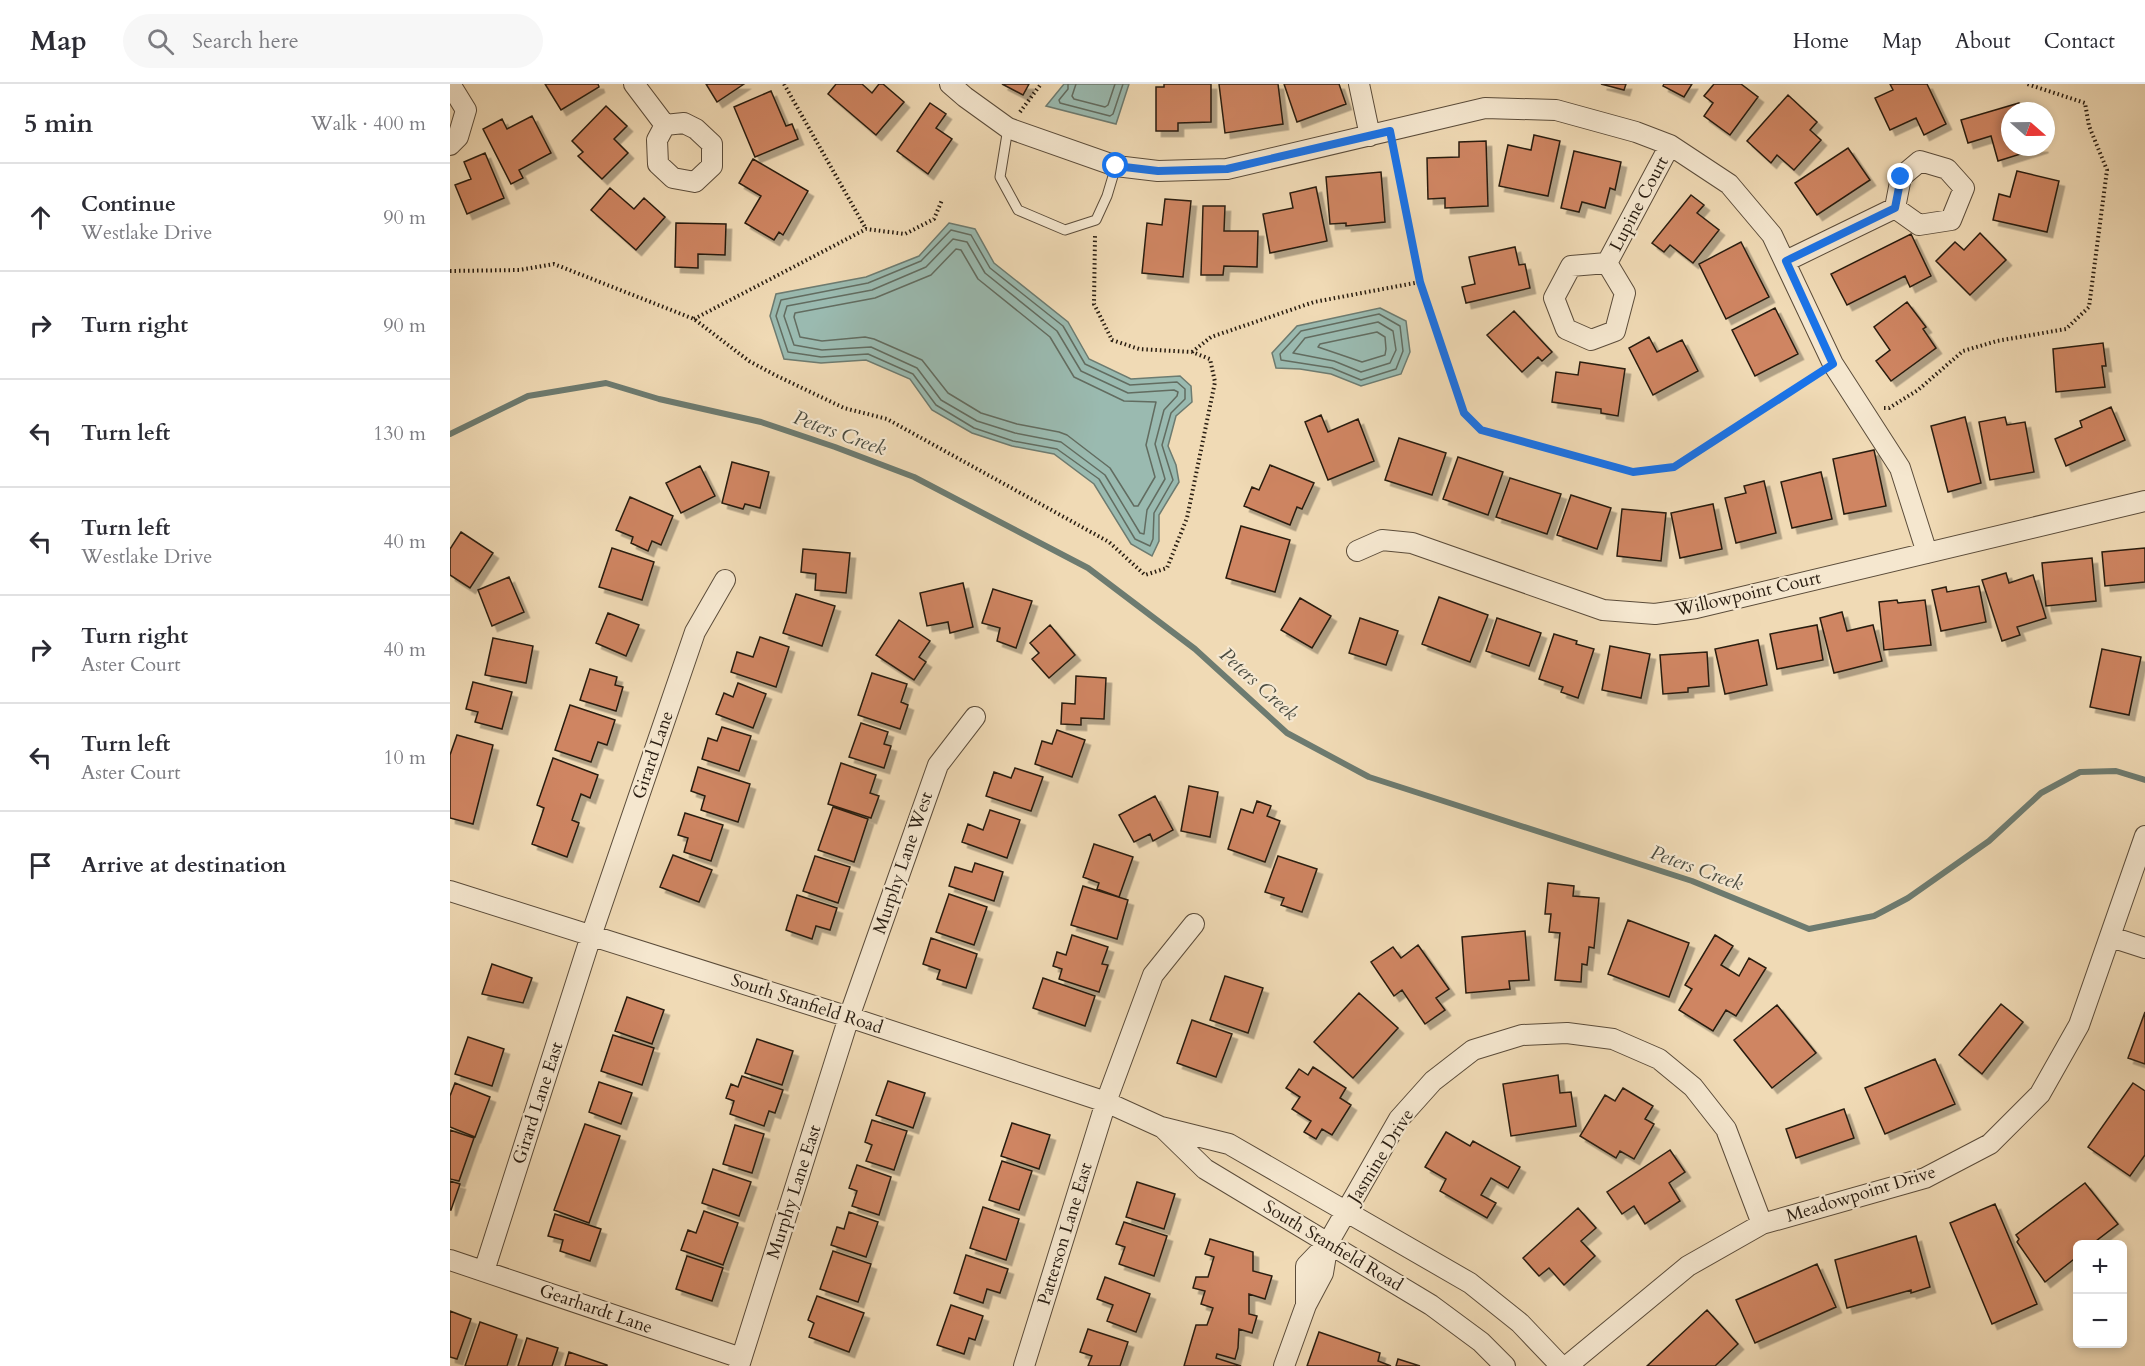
<!DOCTYPE html>
<meta charset="utf-8">
<style>
body{margin:0;font-family:Cardo,serif;background:#f7f7f7;color:#2b2b33}
.controls{position:absolute;right:18px;bottom:18px;display:grid;overflow:hidden;border-radius:9px;box-shadow:0 3px 9px #0003}
.controls button{width:54px;height:54px;display:grid;place-items:center;padding:0;border:0;border-bottom:2px solid #e1e1e2;background:#fff;color:#2b2b33;font:30px sans-serif}
.compass{position:absolute;left:1551px;top:18px;width:54px;height:54px;border-radius:50%;background:#fff;box-shadow:0 3px 9px #0003;rotate:110deg}
.stop{position:absolute;width:18px;height:18px;margin:-14px;border:4px solid #1a73e8;border-radius:50%;background:#fff}
.stop.end{background:#1a73e8;border-color:#fff;box-shadow:0 2px 6px #0008}
.list{margin:0;padding:0;list-style:none}
h2{display:flex;justify-content:space-between;align-items:center;height:78px;margin:0;padding:0 24px;font-size:26px}
h2 small{font-size:20px;font-weight:400;color:#7c7c81}
.list li{display:grid;grid-template-columns:39px 1fr auto;gap:18px;align-items:center;box-sizing:border-box;height:108px;padding:0 24px;border-top:2px solid #e1e1e2}
.list b{display:block;font-size:22px;white-space:nowrap}
.list p{margin:0;font-size:20px;white-space:nowrap;color:#7c7c81}
.list em{font-size:20px;font-style:normal;color:#7c7c81}
.icon{flex:none;width:33px;height:33px;fill:none;stroke:currentColor;stroke-width:2;stroke-linecap:round;stroke-linejoin:round}
.map{position:relative;flex:none;width:1695px;height:1282px;overflow:hidden}
header{display:flex;align-items:center;gap:36px;box-sizing:border-box;height:84px;padding:0 30px;background:#fff;border-bottom:2px solid #e1e1e2}
header strong{font-size:28px}
nav{display:flex;gap:33px;margin-inline-start:auto;font-size:21px}
.search{width:420px;height:54px;background:#f7f7f7;display:flex;align-items:center;gap:15px;box-sizing:border-box;padding:0 21px;border-radius:33px;color:#7c7c81;font-size:22px}
main{display:flex}
aside{flex:1;background:#fff}
.map>svg:first-child{display:block}
.water{fill:#9abab0;stroke:#6d7b70;stroke-width:1.5}
.lines{fill:none;stroke-linecap:round;stroke-linejoin:round}
.shore{stroke:#626c60;stroke-width:1.5}
.stream{stroke:#6d7b70;stroke-width:6}
.building{fill:#cf8562;stroke:#291d11;stroke-width:1.5;filter:url(#shadow)}
.lane-casing{stroke:#5b4c3a;stroke-width:11}
.street-casing{stroke:#5b4c3a;stroke-width:22}
.path{stroke:#291d11;stroke-width:4;stroke-dasharray:1.5 3;stroke-linecap:butt}
.lane{stroke:#f5e7cf;stroke-width:9}
.street{stroke:#f5e7cf;stroke-width:20}
.route{stroke:#1a73e8;stroke-width:8}
.labels{text-anchor:middle;dominant-baseline:central;stroke-width:4.5;stroke-linejoin:round;paint-order:stroke}
.street-label{font-size:18px;fill:#291d11;stroke:#f5e7cf}
.water-label{font-size:20px;font-style:italic;fill:#4b4c41;stroke:#f5e7cf}
</style>
<header>
<strong>Map</strong>
<div class="search"><svg class="icon" aria-label="search" viewBox="0 0 24 24"><circle cx="10" cy="10" r="6"/><path d="M15 15l6 6"/></svg>Search here</div>
<nav><a>Home</a><a>Map</a><a>About</a><a>Contact</a></nav>
</header>
<main>
<aside>
<h2>5 min<small>Walk · 400 m</small></h2>
<ul class="list">
<li><svg class="icon" aria-label="ahead" viewBox="0 0 24 24"><path d="M12 20V5M6 11l6-6 6 6"/></svg><div><b>Continue</b><p>Westlake Drive</p></div><em>90 m</em></li>
<li><svg class="icon" aria-label="right" viewBox="0 0 24 24"><path d="M7 20v-9h11M14 6l5 5-5 5"/></svg><div><b>Turn right</b></div><em>90 m</em></li>
<li><svg class="icon" aria-label="left" viewBox="0 0 24 24"><path d="M17 20v-9H6M10 6l-5 5 5 5"/></svg><div><b>Turn left</b></div><em>130 m</em></li>
<li><svg class="icon" aria-label="left" viewBox="0 0 24 24"><path d="M17 20v-9H6M10 6l-5 5 5 5"/></svg><div><b>Turn left</b><p>Westlake Drive</p></div><em>40 m</em></li>
<li><svg class="icon" aria-label="right" viewBox="0 0 24 24"><path d="M7 20v-9h11M14 6l5 5-5 5"/></svg><div><b>Turn right</b><p>Aster Court</p></div><em>40 m</em></li>
<li><svg class="icon" aria-label="left" viewBox="0 0 24 24"><path d="M17 20v-9H6M10 6l-5 5 5 5"/></svg><div><b>Turn left</b><p>Aster Court</p></div><em>10 m</em></li>
<li><svg class="icon" aria-label="arrive" viewBox="0 0 24 24"><path d="M6 21V4h12l-3 4 3 4H6"/></svg><div><b>Arrive at destination</b></div></li>
</ul>
</aside>
<div class="map">
<svg width="1695" height="1282" viewBox="0 0 1695 1282">
<defs>
<filter id="shadow"><feDropShadow dx="5.5" dy="5.5" stdDeviation="0" flood-color="#0004"/></filter>
</defs>
<rect width="100%" height="100%" fill="#f0dab5"/>
<filter id="stains"><feTurbulence type="fractalNoise" baseFrequency=".00333" numOctaves="4"/><feColorMatrix values="0 0 0 0 .2 0 0 0 0 .09 0 0 0 0 .02 0 0 0 .5 -.17"/></filter>
<radialGradient id="worn" r=".72"><stop offset=".6" stop-color="#630" stop-opacity="0"/><stop offset="1" stop-color="#630" stop-opacity=".3"/></radialGradient>
<path class="water" d="M614,0H679L666,40L596,22Z
M499,139L525,145L544,179L618,238L639,275L681,295L730,292L741,302L742,318L726,332L718,362L726,381L729,398L709,431V457L702,472L681,460L644,400L604,370L562,362L522,349L482,326L460,295L416,276L371,279L334,275L320,232L326,210L416,193L469,172Z
M930,224L956,237L960,268L951,290L911,302L881,290L850,285L826,284L822,269L847,242Z"/>
<g class="lines">
<path class="shore" d="M618,0V5L609,16L610,19L660,32L663,30L673,0
M626,0L622,12L624,15L655,23L658,21L665,0
M501,146L521,151L540,184L613,242L635,280L680,301L727,298L735,305V315L721,329L712,361L723,396L704,429L703,455L700,462L685,455L649,395L607,365L563,357L524,344L486,321L463,290L418,270L371,273L338,268L326,232L331,216L418,199L471,177Z
M503,155L517,158L535,189L607,247L631,287L678,309L724,306L728,308L727,312L714,326L705,360L715,395L697,426L694,450L690,449L655,391L611,358L565,349L527,337L491,316L467,284L421,263L372,266L344,261L334,232L337,222L422,206L476,183Z
M506,165L511,166L528,195L600,253L624,293L674,317L706,318L696,361L705,393L688,422H684L660,384L617,351L609,348L567,340L531,329L498,309L472,276L424,255L415,253L372,257L350,253L344,233L345,229L425,214L481,191Z
M929,230L950,242L953,267L946,285L911,296L882,284L831,276L830,270L851,247Z
M928,238L943,247L946,266L940,279L911,288L884,277L843,269L855,254Z
M927,248L935,253L936,265L935,271L912,278L868,263L870,260Z"/>
<path class="stream" d="M0,350L78,312L156,299L209,315L311,338L385,363L464,393L638,484L745,565L837,649L919,693L1242,797L1359,845L1424,832L1458,814L1539,757L1591,709L1630,688L1666,687L1695,696"/>
</g>
<path class="building" d="M95,0H148L149,3L111,26Z
M256,0H294L267,18Z
M386,0H412L422,9L429,0H433L454,18L426,51L378,10Z
M552,0H579L573,11Z
M714,0H761V38L728,39V47H706V3H714Z
M769,0H828L833,40L775,49Z
M834,0H889L896,20L847,38Z
M1151,0H1176L1174,6Z
M1214,0H1242L1234,13L1213,2Z
M1264,0H1291L1308,13L1280,51L1254,32L1263,19L1254,12Z
M1440,0H1477L1496,40L1474,51L1466,34L1440,46L1425,14L1443,6Z
M321,7L336,42L342,40L348,55L305,73L284,23Z
M1338,11L1367,38L1360,46L1371,56L1344,86L1327,71L1321,79L1297,57Z
M480,19L496,30L486,44L502,55L478,90L447,67Z
M1569,19L1572,27H1560V63H1593L1548,77L1541,52L1518,59L1511,36Z
M156,22L177,42L164,55L178,69L152,95L128,72L133,68L122,57Z
M82,32L101,69L69,86L73,94L61,100L33,45L52,35L57,45Z
M1084,51L1110,57L1098,112L1049,102L1058,61L1081,66Z
M1036,57L1038,122L995,124V114L978,115L977,74L1009,73V58Z
M1398,64L1420,96L1367,131L1345,99Z
M1124,67L1171,78L1165,106L1160,104L1155,124L1132,118L1129,128L1111,124Z
M35,69L54,114L17,130L5,101L21,95L14,78Z
M303,75L358,107L333,151L329,148L324,156L295,139L311,112L289,99Z
M1567,87L1609,97L1597,148L1543,136L1549,110L1560,113Z
M931,88L935,138L896,142V139L880,140L876,93Z
M866,103L877,157L820,169L813,130L843,124L840,109Z
M160,104L184,125L194,114L215,133L186,166L141,126Z
M1241,111L1254,121L1247,129L1269,146L1243,179L1220,161L1214,168L1202,159Z
M715,115L741,117L733,193L692,189L697,139L712,141Z
M753,122H775L774,147H808L807,183L774,182L773,191H751Z
M226,139L276,140L275,171L248,170V184L225,183Z
M1530,149L1556,176L1520,211L1486,177L1505,158L1514,166Z
M1461,150L1481,192L1460,203L1455,192L1397,221L1381,190Z
M1291,158L1319,213L1276,235L1249,180Z
M1065,163L1069,181L1075,180L1080,204L1016,219L1012,203L1025,200L1019,173Z
M1457,218L1476,243L1473,245L1486,264L1441,297L1426,277L1440,266L1424,243Z
M1325,224L1348,270L1305,292L1282,246Z
M1064,227L1102,268L1092,277L1088,273L1072,288L1037,251Z
M1199,253L1207,268L1232,256L1248,287L1203,311L1179,264Z
M1653,259L1656,282H1652L1655,303L1606,308L1603,265Z
M1130,278L1175,285L1168,332L1151,329V325L1102,318L1106,288L1128,291Z
M1661,323L1675,356L1616,382L1605,355L1632,343L1630,337Z
M871,331L878,348L908,335L924,377L878,396L855,338Z
M1515,333L1531,399L1498,408L1481,342Z
M1555,333L1557,341L1575,338L1584,388L1540,396L1529,338Z
M949,354L996,369L982,411L935,396Z
M1424,366L1436,422L1394,430L1383,375Z
M1008,373L1053,388L1038,431L993,415Z
M282,378L319,388L310,424L295,420L293,425L272,419Z
M820,381L864,399L852,425L847,423L840,441L794,422L802,403L809,406Z
M250,382L265,412L231,429L216,399Z
M1371,388L1382,435L1342,444L1331,398Z
M1060,394L1111,410L1097,450L1046,433Z
M1314,397L1326,449L1286,459L1275,414L1296,409L1294,402Z
M1121,411L1161,424L1147,465L1107,451Z
M180,413L223,432L211,461L202,457L198,467L181,459L183,453L166,446Z
M1263,420L1272,465L1230,474L1221,429Z
M1172,425L1216,429L1211,477L1167,472Z
M791,442L840,456L825,508L776,494Z
M11,448L43,469L20,504L0,491V465Z
M162,464L204,478L192,516L149,503Z
M1695,464V498L1655,502L1652,468Z
M353,465L400,469L396,509L365,506L366,490L351,488Z
M1642,474L1646,517L1596,522L1592,479Z
M1556,489L1559,499L1583,491L1596,534L1567,543L1570,551L1552,557L1532,496Z
M59,493L74,528L42,542L28,506Z
M513,499L523,543L500,549L498,538L477,542L470,509Z
M1529,502L1536,538L1491,547L1482,506L1496,503L1497,508Z
M543,505L582,517L566,564L547,557L550,544L532,539Z
M346,510L385,522L372,562L333,549Z
M989,513L1038,531L1020,578L972,560Z
M850,514L881,532L862,564L831,546Z
M1447,516L1448,519L1475,516L1481,561L1434,566L1429,518Z
M1392,528L1397,547L1423,541L1432,577L1384,589L1370,534Z
M158,529L189,541L176,572L146,559Z
M910,534L948,547L936,581L899,569Z
M1047,534L1091,549L1079,582L1036,567Z
M449,536L480,557L469,573L476,578L464,596L426,571Z
M600,541L625,571L599,594L582,575L589,569L580,559Z
M1367,541L1373,576L1327,585L1320,550Z
M1104,550L1127,557L1126,560L1144,565L1128,614L1111,608L1113,603L1089,595Z
M310,553L339,563L326,603L281,588L287,568L303,573Z
M43,554L83,562L76,599L35,591Z
M1308,556L1317,601L1275,610L1265,565Z
M1160,562L1200,570L1191,614L1152,606Z
M1652,565L1691,573L1679,631L1640,623Z
M1257,568L1259,602L1238,604V608L1213,610L1210,571Z
M140,585L167,593L165,601L173,603L166,627L130,616Z
M422,589L457,600L451,618L458,621L450,645L408,631Z
M626,592L656,594L654,635L631,634V641L611,640L612,619L625,620Z
M23,598L62,608L52,645L25,638L28,628L16,625Z
M288,599L316,610L303,644L266,630L274,609L283,613Z
M120,621L165,636L157,661L148,658L141,678L105,666Z
M411,639L438,648L434,660L441,662L434,684L399,673Z
M272,643L301,652L289,687L252,675L258,654L267,657Z
M607,646L635,656L622,693L585,680L592,657L602,660Z
M7,651L43,661L23,740L0,734V671Z
M103,674L148,691L140,714L131,710L122,736L129,739L117,773L82,760L94,724L87,721Z
M391,679L426,691L420,709L429,712L421,734L378,720Z
M248,683L300,700L288,738L251,726L255,712L241,707Z
M565,684L593,693L581,727L536,712L544,688L561,694Z
M739,702L768,708L760,753L731,747Z
M705,712L723,746L703,757L700,750L684,758L669,731Z
M807,717L821,722L817,732L830,737L815,778L778,765L791,725L803,729Z
M383,723L418,735L404,778L368,766Z
M540,726L570,736L557,774L512,758L518,740L533,746Z
M235,729L273,741L261,777L234,768L238,754L228,751Z
M644,760L683,773L669,813L647,805L649,799L633,793Z
M223,771L262,786L249,818L210,803Z
M365,772L400,783L388,819L353,807Z
M828,772L867,785L852,828L831,821L834,814L815,808Z
M525,779L553,788L544,817L499,802L505,783L522,788Z
M1098,799L1124,802L1123,812L1149,814L1144,864L1139,863L1137,881L1132,880L1131,898L1105,896L1110,849L1099,848L1101,830H1095Z
M633,802L678,816L667,855L621,841Z
M499,810L537,823L524,861L486,848Z
M347,811L387,824L380,846L366,842L362,855L336,846Z
M1178,836L1239,859L1219,913L1158,890Z
M1075,847L1079,896L1059,897L1060,905L1016,909L1012,853Z
M622,851L658,863L652,880L658,881L649,908L609,895L612,885L603,882L607,868L616,871Z
M1265,851L1283,862L1271,881L1289,892L1299,874L1316,884L1286,932L1276,926L1263,947L1229,926L1242,905L1235,901Z
M481,854L527,870L516,904L487,895L490,886L473,880Z
M968,861L999,905L986,914L995,926L975,940L952,906L944,912L921,878L943,863L951,874Z
M42,880L82,894L73,919L32,910Z
M775,892L813,904L798,949L760,936Z
M593,894L645,912L635,942L583,924Z
M909,909L948,944L903,994L864,958Z
M177,913L214,926L202,960L165,947Z
M1551,920L1573,938L1532,990L1509,971Z
M1327,921L1366,969L1322,1004L1284,956Z
M1695,928V980L1678,974Z
M742,936L782,950L766,993L727,979Z
M163,951L204,964L192,1001L151,987Z
M18,953L54,965L42,1002L5,990Z
M307,955L343,967L332,1001L295,989Z
M1485,975L1505,1020L1435,1050L1415,1004Z
M863,983L896,1004L890,1014L901,1021L882,1051L872,1045L866,1055L854,1048L861,1037L842,1025L850,1013L836,1004L849,985L858,991Z
M1108,991L1110,1009L1121,1008L1126,1042L1061,1052L1053,1000Z
M292,992L333,1006L325,1029L319,1027L314,1042L280,1030L284,1017L276,1014L281,1000L288,1003Z
M438,997L475,1009L463,1044L426,1031Z
M149,998L182,1009L171,1040L139,1028Z
M5,999L40,1013L25,1053L0,1043V1012Z
M1683,999L1695,1007V1071L1680,1092L1638,1063Z
M1173,1004L1203,1022L1195,1035L1204,1040L1184,1075L1170,1067L1166,1074L1130,1052L1155,1011L1165,1017Z
M1394,1025L1404,1054L1346,1074L1336,1045Z
M422,1036L457,1047L444,1086L416,1077L422,1061L415,1058Z
M562,1039L600,1051L589,1085L551,1072Z
M135,1040L170,1052L139,1139L104,1126Z
M285,1041L314,1050L302,1089L273,1080Z
M0,1046L24,1054L9,1097L0,1095Z
M996,1048L1020,1062L1023,1057L1070,1083L1058,1104L1041,1094L1031,1111L1046,1119L1037,1134L990,1107L996,1095L975,1083Z
M1220,1066L1235,1088L1219,1099L1230,1117L1195,1140L1184,1122L1172,1130L1157,1108Z
M552,1077L582,1087L569,1126L539,1116Z
M407,1081L441,1093L429,1131L402,1122L407,1107L399,1104Z
M263,1085L301,1098L289,1132L252,1119Z
M0,1097L10,1100L1,1126H0Z
M687,1098L725,1110L714,1145L676,1133Z
M1635,1099L1668,1140L1642,1160H1628V1172L1595,1198L1567,1158L1569,1155L1566,1151Z
M1545,1120L1587,1220L1542,1240L1500,1139Z
M533,1123L569,1135L556,1176L520,1164Z
M1128,1124L1146,1144L1131,1157L1145,1172L1114,1201L1099,1184L1089,1192L1073,1174Z
M254,1127L288,1139L273,1181L231,1166L238,1146L246,1149Z
M399,1128L428,1138L416,1173L381,1161L387,1143L394,1145Z
M105,1130L151,1145L140,1177L110,1167L113,1156L98,1152Z
M674,1138L717,1152L704,1192L669,1180L675,1163L666,1160Z
M1466,1152L1480,1203L1461,1209V1206L1397,1224L1385,1176Z
M760,1155L803,1168V1187L822,1192L815,1215L799,1210V1230L807,1232L802,1249L789,1245L788,1264L785,1275L767,1270L766,1274L791,1282H734L746,1241H757L763,1224L751,1220L755,1207L743,1204L746,1193H758L764,1173L755,1170Z
M383,1167L421,1180L408,1218L370,1205Z
M516,1171L558,1185L550,1209L537,1205L533,1219L504,1209Z
M237,1172L273,1184L262,1217L226,1205Z
M1367,1180L1386,1223L1305,1259L1286,1216Z
M655,1193L700,1210L686,1248L657,1237L663,1221L647,1215Z
M367,1212L414,1229L399,1268L359,1253L364,1239L358,1236Z
M501,1221L533,1232L525,1256L519,1254L514,1270L487,1261Z
M1257,1226L1288,1260L1265,1282H1197Z
M0,1227L21,1235L7,1275L0,1273Z
M30,1238L67,1251L57,1282H15Z
M638,1245L678,1258L670,1282H638L642,1272L630,1268Z
M869,1248L930,1269L928,1277L941,1282H857Z
M77,1254L108,1264L102,1282H68Z
M119,1268L157,1281V1282H115Z
M948,1275L970,1282H946Z"/>
<g class="lines">
<defs>
<path id="lane" d="M558,44L550,93L568,126L615,146L646,136L657,112L666,82"/>
<path id="street" d="M184,0L215,41
M500,0L515,13L558,44L666,82L708,87L777,85L1035,24L1106,26L1186,48L1220,61L1279,100L1322,151L1383,280L1450,384L1477,469
M909,0L920,52
M234,39L246,45L262,60V82L245,98L223,94L208,80L207,56L215,41Z
M0,61L8,53L16,26L0,0
M1336,177L1445,124L1469,141L1501,136L1514,104L1497,85L1470,77L1451,93L1445,124
M1157,179L1175,209L1165,247L1141,256L1116,245L1104,214L1121,182L1157,179L1220,61
M907,467L932,456L962,459L1153,526L1205,530L1246,524L1695,417
M0,807L399,933L656,1018L711,1043L779,1060L1020,1199L1070,1239L1111,1282
M1661,853L1695,864
M713,1044L755,1085L981,1221L1031,1258L1055,1282
M0,1176L291,1274
M34,1187L141,852L245,548L275,496
M856,1221V1182L878,1159L949,1035L983,997L1023,966L1072,951L1117,949L1163,955L1209,975L1243,1003L1276,1045L1312,1140
M289,1282L399,933L488,681L525,633
M574,1282L656,1018L703,891L744,840
M834,1282L856,1221L873,1189L878,1159
M1117,1282L1238,1182L1312,1140L1475,1094L1540,1060L1590,1010L1629,941L1695,752"/>
</defs>
<use href="#lane" class="lane-casing"/>
<use href="#street" class="street-casing"/>
<path class="path" d="M334,0L416,145
M570,28L591,0
M944,66L970,198L1014,329L1031,347L1183,388L1224,383L1367,290
M0,187L69,186L104,180L244,235L299,277L325,291L394,324L437,335L659,458L695,491L717,484L737,434L765,298L760,275L742,268L689,265L662,256L644,220L645,152
M244,235L416,145L455,150L484,135L492,116
M742,268L761,253L864,218L970,198
M1434,324H1439L1468,306L1513,267L1547,257L1616,245L1639,223L1657,86L1639,42L1635,19L1577,0"/>
<use href="#lane" class="lane"/>
<use href="#street" class="street"/>
</g>
<g class="lines">
<path class="route" d="M666,82L708,87L777,85L940,47L970,198L1014,329L1031,346L1183,388L1224,383L1383,280L1336,177L1445,124L1451,93"/>
</g>
<g class="labels">
<g class="street-label">
<text transform="translate(1189 120) rotate(-62)">Lupine Court</text>
<text transform="translate(1298 510) rotate(-13)">Willowpoint Court</text>
<text transform="translate(203 671) rotate(-71)">Girard Lane</text>
<text transform="translate(453 779) rotate(-71)">Murphy Lane West</text>
<text transform="translate(357 920) rotate(18)">South Stanfield Road</text>
<text transform="translate(88 1019) rotate(-72)">Girard Lane East</text>
<text transform="translate(931 1072) rotate(-58)">Jasmine Drive</text>
<text transform="translate(344 1108) rotate(-72)">Murphy Lane East</text>
<text transform="translate(1411 1110) rotate(-17)">Meadowpoint Drive</text>
<text transform="translate(615 1150) rotate(-73)">Patterson Lane East</text>
<text transform="translate(883 1162) rotate(31)">South Stanfield Road</text>
<text transform="translate(146 1225) rotate(19)">Gearhardt Lane</text>
</g>
<g class="water-label">
<text transform="translate(390 349) rotate(20)">Peters Creek</text>
<text transform="translate(809 600) rotate(42)">Peters Creek</text>
<text transform="translate(1247 784) rotate(20)">Peters Creek</text>
</g>
</g>
<rect width="100%" height="100%" filter="url(#stains)"/>
<rect width="100%" height="100%" fill="url(#worn)"/>
</svg>
<div class="controls">
<button>+</button>
<button>−</button>
</div>
<svg class="compass" viewBox="-18 -18 36 36"><path d="M0-13l5 13h-10z" fill="#e53935"/><path d="M0 13l5-13h-10z" fill="#7c7c81"/></svg>
<div class="stop" style="left:666px;top:82px"></div>
<div class="stop end" style="left:1451px;top:93px"></div>
</div>
</main>
